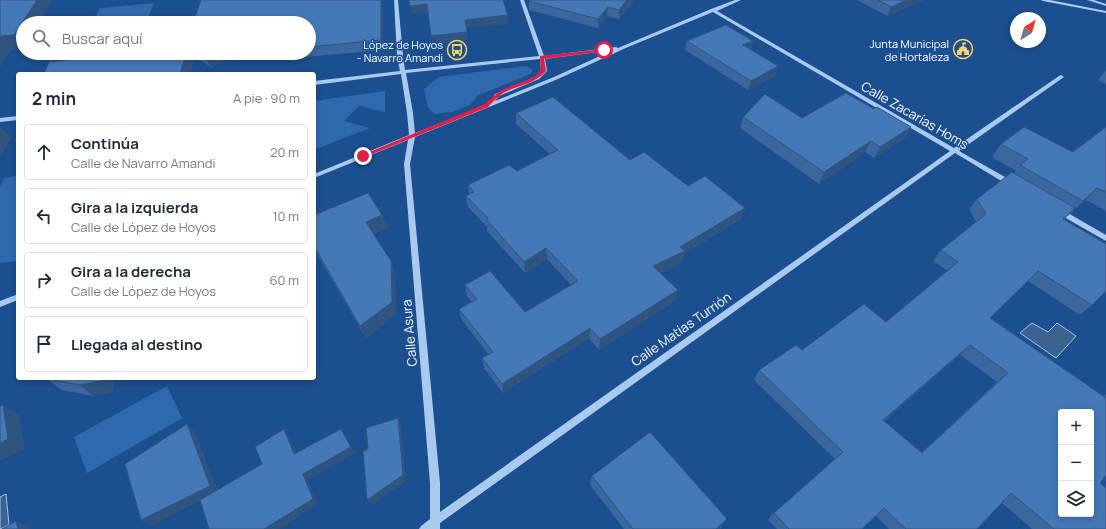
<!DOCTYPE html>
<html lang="es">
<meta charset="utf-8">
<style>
body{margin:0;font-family:Manrope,sans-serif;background:#f2f2f3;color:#1f2937}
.controls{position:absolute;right:12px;bottom:12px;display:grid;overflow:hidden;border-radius:4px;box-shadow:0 2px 6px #0003}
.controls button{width:36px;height:36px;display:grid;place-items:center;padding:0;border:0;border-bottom:1px solid #e0e1e3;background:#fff;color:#1f2937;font:20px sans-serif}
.compass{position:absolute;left:1010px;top:12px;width:36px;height:36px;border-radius:50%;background:#fff;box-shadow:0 2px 6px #0003;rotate:37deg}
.stop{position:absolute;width:12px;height:12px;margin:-9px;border:3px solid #e11d48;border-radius:50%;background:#fff}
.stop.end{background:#e11d48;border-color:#fff;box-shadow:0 1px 4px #0008}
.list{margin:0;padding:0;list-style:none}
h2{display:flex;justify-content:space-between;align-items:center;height:52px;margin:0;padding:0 16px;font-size:17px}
h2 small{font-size:13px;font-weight:400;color:#747a83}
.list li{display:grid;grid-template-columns:26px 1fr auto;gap:12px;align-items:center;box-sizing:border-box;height:56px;margin:0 8px 8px;padding:0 8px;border:1px solid #e0e1e3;border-radius:4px}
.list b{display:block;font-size:15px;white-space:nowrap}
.list p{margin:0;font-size:13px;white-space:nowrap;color:#747a83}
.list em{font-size:13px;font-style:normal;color:#747a83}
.icon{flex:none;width:22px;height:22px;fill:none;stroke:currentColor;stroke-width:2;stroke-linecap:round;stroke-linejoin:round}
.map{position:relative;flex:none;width:1106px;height:529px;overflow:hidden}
.search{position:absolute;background:#fff;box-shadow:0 2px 6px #0003;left:16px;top:16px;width:300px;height:44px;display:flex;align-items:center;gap:10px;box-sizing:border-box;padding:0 14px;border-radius:22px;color:#747a83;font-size:15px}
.panel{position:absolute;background:#fff;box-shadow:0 2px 6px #0003;left:16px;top:72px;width:300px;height:308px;border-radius:4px}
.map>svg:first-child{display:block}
.green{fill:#2e69ad}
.water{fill:#3c6290;stroke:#9cc4f0}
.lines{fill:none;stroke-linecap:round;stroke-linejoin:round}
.minor{fill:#a9c9ee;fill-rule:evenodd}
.wall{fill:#3a679d;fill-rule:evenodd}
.shaded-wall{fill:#305480}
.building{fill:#4478b7;stroke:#305480;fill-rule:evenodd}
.route{fill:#e11d48}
.labels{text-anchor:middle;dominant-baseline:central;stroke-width:3;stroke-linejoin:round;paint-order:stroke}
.far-poi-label{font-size:11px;fill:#fff;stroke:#1b4f8f;text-anchor:end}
.street-label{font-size:13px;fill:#fff;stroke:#1b4f8f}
</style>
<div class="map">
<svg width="1106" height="529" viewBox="0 0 1106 529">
<rect width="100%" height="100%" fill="#1b4f8f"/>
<path class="green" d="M154,3L146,23H92L100,8Z
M77,53H133L71,64Z
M526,66L533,70L530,74L477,96L470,105L452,112L435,114L428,108L424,89L439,77Z
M385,91V112L359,106L344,121L370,128L314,150V101Z
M18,176V261L0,263V186L4,178Z
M167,386L182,418L87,473L74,437Z"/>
<path class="water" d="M1032,323L1048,332L1057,323L1076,336L1056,358L1020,333Z
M6,494L9,525L0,529V497Z"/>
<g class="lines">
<path class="minor" d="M394,0H398L403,56L405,70L539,56L520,0H524L544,56L616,47L618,48L711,9L735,0H741L717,11L954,148L1059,76L1061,75L1064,77L959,151L1012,181L1013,183L1012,185H1008L955,153L440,523V529H419L421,526L430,519V483L404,164L408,140L314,178V174L409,135L407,113L401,74L314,85V81L400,71L397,56ZM713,12L950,151L440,512V483L410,164L415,137L558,79L628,47ZM613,50L554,77L495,101L499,96L539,79L547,71L545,59ZM540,59L541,71L535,77L495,94L488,104L415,133L413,113L406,73Z
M1041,0H1050L1106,11V13L1043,1Z
M1087,0H1094L1106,4V6Z
M18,116V120L0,122V118Z
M1057,209H1061L1106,235V241L1057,213L1056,211Z
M18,294V300L0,307V301Z"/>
</g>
<path class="wall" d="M857,0H924L887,16Z
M529,1H633L619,19L607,16L598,28L529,10Z
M383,7V50L271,60L268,53H309V23Z
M687,41H753L750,50L778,66L775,76L748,90L685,50Z
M131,53H241L211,67L192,56L194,60Z
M1106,70V84L1098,80Z
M516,113L630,160L688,186L745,208L741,219L684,254L682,262L660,273L675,301L599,350L589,338L503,393L484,368L482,358L489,355L461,319L459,309L472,302L467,296L465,285L525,312L571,285L547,259L525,273L487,231V227L468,207L466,196L469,194L468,185L517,171L550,154L516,124Z
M743,117L802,118L905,138L874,158L865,152L819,184L740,128Z
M1106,127V211L1086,200L1071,213L1064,219L1092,305L1080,315L1028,281L990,318L1104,396L1106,394V475L1100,483L1106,529H1032L1002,503L977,529H889L876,516L862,529H777L768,520L774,513L835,459L754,380L759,370L802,350L886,322L948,271L933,261L941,250L976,222L969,209L977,199L1014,173L1016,171L992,157L1001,144L1073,152ZM960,355L997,382L921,453L884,421Z
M314,215H382L387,228L373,234L391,261L395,275L396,314L366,338L314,249Z
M47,379L113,391L93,396L62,390Z
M592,476L722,527L720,529H624L590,485Z"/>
<path class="shaded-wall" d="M37,0H53L39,23H23V48L11,50L0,67V38Z
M381,0L383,7V50L381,40Z
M627,0H633L619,19V10Z
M907,0H924L887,16L891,7Z
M427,4L428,13L411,14L410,6Z
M608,7L607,16L598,28V19Z
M508,15V24L466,28L465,20Z
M467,32L468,40L433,44L431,36Z
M753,41L750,50L743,45Z
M186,53H190L194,60L190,74H180Z
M214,53H241L211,67L205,57Z
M778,66L775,76L748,90L751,81Z
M0,126L11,138L0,158Z
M911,127L905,138L874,158L880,147Z
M871,141L865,152L819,184L824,172Z
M1097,188L1086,200L1071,213L1083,201Z
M745,208L741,219L684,254L682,262L651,277L653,266L680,247Z
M382,215L387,228L370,235L366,222Z
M546,248L547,259L525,273L524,262Z
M391,261L395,275L396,314L366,338L360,326Z
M678,290L675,301L599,350L600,339Z
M590,328L589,338L503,393L502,384Z
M970,345L960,355L875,428L883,420Z
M101,378H115L113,391L93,396L80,385Z
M3,405L19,415L25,449L0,461V443Z
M398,418L401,424L406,481L371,505L367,500Z
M187,424L195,432L218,492L151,526L141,520Z
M284,429L289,436L299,461L294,454Z
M341,429L355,453L308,480L318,504L279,529H264L303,474Z
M727,519L720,529H716Z
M16,521L29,526V529H18Z"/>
<path class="building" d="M0,0H37L14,35L1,36L0,38Z
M201,0H381V40L309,47V23H193Z
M409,0H503L508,15L465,20L467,32L431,36L427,4L410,6Z
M530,0H627L619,10L608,7L598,19L529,1Z
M878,0H907L891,7Z
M726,25L753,41L743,45L778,66L751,81L687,41Z
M131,53H186L180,74H44L49,62Z
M199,53H214L205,57Z
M846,93L874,109L877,107L911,127L880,147L871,141L824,172L743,117L765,94L802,118Z
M553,97L630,160L644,152L688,186L705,176L745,208L680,247L685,251L653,266L678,290L600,339L590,328L502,384L482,358L493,352L459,309L477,299L465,285L490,271L525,312L578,281L546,248L524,262L486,219L488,218L466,196L474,192L468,185L509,165L517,171L558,150L516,113Z
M1024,127L1073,152L1106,127V192L1097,188L1083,201L1020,165L1028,159L1001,144Z
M18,135V141L15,142Z
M1012,172L1075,208L1063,219L1106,244V291L1092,305L1038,271L990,318L1106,398V475L1100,483L1106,488V529H1054L1011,493L977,529H906L884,508L862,529H789L774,513L843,452L759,370L796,345L802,350L864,304L886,322L958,262L941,250L986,214L977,199ZM970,345L1008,373L922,453L883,420ZM1061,412H1091V514H1061Z
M368,193L382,215L366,222L391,261L392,302L360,326L314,246V215Z
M47,378H101V381L80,385L47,379Z
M3,405L8,439L0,443V406Z
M398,418L403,475L367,500L363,451L368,449L366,428Z
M187,424L210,486L141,520L125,464Z
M284,429L294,454L341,429L351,447L303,474L313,499L264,529H209L200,500L262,464L255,447Z
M650,432L727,519L716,529H633L592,476Z
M16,521L18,529H2Z"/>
<path class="route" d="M604,49L605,51L544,59L546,71C535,84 519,85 505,92C498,96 494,101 488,107L365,157L360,156L485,104C490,99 495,94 502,90C515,83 531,82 541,71L540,56Z"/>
<defs>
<symbol id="civic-ring" viewBox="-11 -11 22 22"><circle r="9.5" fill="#1b4f8f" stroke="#ffd166" stroke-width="1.5"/><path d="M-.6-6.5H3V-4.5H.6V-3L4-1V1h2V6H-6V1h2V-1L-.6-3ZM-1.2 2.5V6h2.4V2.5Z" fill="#ffd166"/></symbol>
<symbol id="bus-ring" viewBox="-11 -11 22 22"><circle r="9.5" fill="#1b4f8f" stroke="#ffd166" stroke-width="1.5"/><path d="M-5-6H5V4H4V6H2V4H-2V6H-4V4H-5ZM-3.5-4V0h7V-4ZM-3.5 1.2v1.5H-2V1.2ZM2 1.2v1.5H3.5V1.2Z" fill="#ffd166"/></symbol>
</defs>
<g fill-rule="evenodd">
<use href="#civic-ring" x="952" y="38" width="22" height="22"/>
<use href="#bus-ring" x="446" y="39" width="22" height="22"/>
</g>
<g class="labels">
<g class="far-poi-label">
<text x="949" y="43">Junta Municipal<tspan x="949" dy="13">de Hortaleza</tspan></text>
<text x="443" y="44">López de Hoyos<tspan x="443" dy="13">- Navarro Amandi</tspan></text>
</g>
<g class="street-label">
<text transform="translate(915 115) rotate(30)">Calle Zacarías Homs</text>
<text transform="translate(681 329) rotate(-35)">Calle Matías Turrión</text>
<text transform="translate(409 333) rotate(-95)">Calle Asura</text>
</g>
</g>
</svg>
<div class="controls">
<button>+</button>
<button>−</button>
<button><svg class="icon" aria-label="layers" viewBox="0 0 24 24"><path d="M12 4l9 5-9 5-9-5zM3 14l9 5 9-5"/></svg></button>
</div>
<svg class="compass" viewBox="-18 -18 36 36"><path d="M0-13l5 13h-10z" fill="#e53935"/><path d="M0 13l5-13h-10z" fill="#747a83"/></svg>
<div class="stop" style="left:604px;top:50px"></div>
<div class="stop end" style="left:363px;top:156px"></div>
<div class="search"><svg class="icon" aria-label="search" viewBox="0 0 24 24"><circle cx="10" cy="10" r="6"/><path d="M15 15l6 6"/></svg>Buscar aquí</div>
<section class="panel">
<h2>2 min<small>A pie · 90 m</small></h2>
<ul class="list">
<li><svg class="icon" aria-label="ahead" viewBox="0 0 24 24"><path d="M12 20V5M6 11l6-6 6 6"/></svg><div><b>Continúa</b><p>Calle de Navarro Amandi</p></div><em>20 m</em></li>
<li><svg class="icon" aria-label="left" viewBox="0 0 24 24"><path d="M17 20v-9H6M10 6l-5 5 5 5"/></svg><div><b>Gira a la izquierda</b><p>Calle de López de Hoyos</p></div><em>10 m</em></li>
<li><svg class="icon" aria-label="right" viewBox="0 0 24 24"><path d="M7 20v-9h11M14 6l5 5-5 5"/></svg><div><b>Gira a la derecha</b><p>Calle de López de Hoyos</p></div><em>60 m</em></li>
<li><svg class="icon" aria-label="arrive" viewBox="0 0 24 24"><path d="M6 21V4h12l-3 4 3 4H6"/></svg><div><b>Llegada al destino</b></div></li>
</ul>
</section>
</div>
